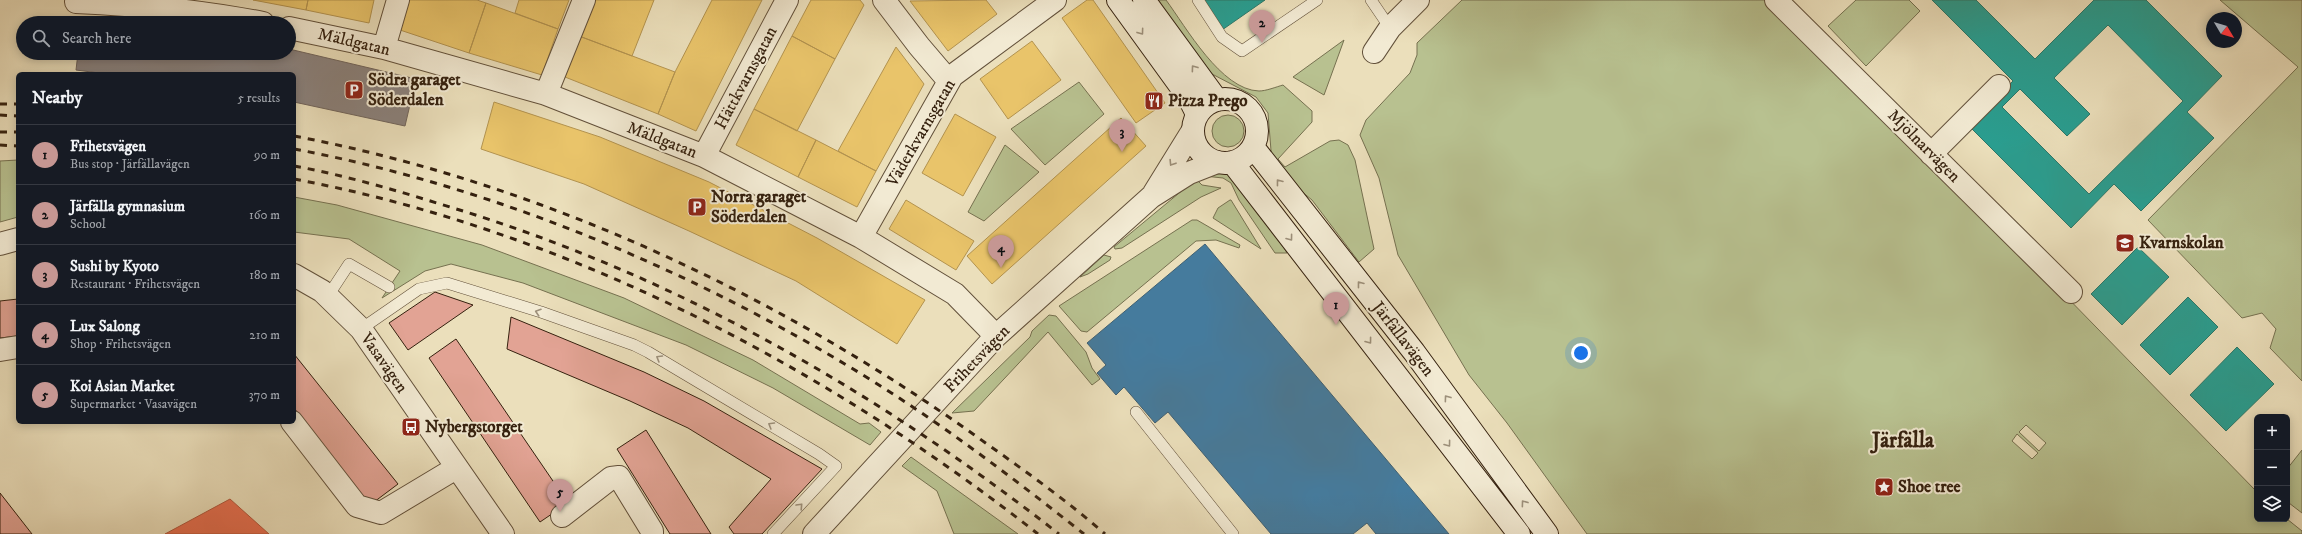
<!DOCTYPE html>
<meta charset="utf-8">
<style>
body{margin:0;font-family:"IM FELL DW Pica",serif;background:#242831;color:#f1f3f6}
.controls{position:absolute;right:12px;bottom:12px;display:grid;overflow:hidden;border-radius:6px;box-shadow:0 2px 10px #0003}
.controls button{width:36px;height:36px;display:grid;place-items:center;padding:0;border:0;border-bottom:1px solid #363941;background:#171b24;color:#f1f3f6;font:20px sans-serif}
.compass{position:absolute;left:2206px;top:12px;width:36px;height:36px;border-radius:50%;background:#171b24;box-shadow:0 2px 10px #0003;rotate:128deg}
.you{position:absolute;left:1581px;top:353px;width:14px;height:14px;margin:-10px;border:3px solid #fff;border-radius:50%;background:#1a73e8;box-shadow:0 0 0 6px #1a73e833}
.badge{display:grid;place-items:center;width:26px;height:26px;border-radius:50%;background:#c59692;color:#111;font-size:13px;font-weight:700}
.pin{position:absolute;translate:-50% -33px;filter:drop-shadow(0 1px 2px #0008)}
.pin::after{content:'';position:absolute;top:21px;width:14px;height:12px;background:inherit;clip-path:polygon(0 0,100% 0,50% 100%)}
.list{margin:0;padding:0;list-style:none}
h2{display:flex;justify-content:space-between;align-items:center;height:52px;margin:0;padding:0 16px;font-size:17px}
h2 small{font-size:13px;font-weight:400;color:#9ea1a6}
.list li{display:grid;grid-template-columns:26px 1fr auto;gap:12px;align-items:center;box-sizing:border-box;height:60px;padding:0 16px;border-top:1px solid #363941}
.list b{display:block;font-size:15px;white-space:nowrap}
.list p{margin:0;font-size:13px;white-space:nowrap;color:#9ea1a6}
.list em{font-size:13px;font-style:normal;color:#9ea1a6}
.icon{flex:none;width:22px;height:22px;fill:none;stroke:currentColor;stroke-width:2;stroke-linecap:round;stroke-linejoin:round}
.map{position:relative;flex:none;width:2302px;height:534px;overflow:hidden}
.search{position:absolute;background:#171b24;box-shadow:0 2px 10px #0003;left:16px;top:16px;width:280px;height:44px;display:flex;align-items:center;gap:10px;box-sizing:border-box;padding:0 14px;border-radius:22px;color:#9ea1a6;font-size:15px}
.panel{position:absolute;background:#171b24;box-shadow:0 2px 10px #0003;left:16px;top:72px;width:280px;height:352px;border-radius:6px}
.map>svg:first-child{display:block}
.green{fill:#b8c190;stroke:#767150;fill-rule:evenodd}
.homes{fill:#e9c46a;stroke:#b3934f}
.shops{fill:#e76f51;stroke:#b2583d}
.schools{fill:#2a9d8f;stroke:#2d7869;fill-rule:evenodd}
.public{fill:#457b9d;stroke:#406072}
.industry{fill:#8a817c;stroke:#70645b}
.building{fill:#e2a394;stroke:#35210f}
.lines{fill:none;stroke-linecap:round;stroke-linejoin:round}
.lane-casing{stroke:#62503a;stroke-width:12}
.street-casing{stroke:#62503a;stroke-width:24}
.secondary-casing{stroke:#35210f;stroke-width:24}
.lane{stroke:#f2ead3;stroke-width:11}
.street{stroke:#f2ead3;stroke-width:22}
.secondary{stroke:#f2ead3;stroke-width:22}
.rail{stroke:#35210f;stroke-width:3;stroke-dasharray:7 7;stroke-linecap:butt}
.oneway{stroke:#9d907b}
.labels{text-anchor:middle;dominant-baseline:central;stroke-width:4;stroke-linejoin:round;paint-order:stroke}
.street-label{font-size:17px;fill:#35210f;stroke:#f2ead3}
.poi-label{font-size:17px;font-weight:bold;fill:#35210f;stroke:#f2ead3;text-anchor:start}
.district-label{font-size:21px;font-weight:bold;fill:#35210f;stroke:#f2ead3}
</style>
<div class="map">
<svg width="2302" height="534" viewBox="0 0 2302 534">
<rect width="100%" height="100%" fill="#ebdfbb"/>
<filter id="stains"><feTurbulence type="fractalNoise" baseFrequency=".005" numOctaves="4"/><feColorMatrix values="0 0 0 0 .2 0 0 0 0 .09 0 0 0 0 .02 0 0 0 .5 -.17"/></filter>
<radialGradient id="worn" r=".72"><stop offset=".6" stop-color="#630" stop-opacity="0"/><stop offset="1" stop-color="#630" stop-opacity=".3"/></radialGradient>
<path class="green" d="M1155,0H1166C1186,27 1221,90 1259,91C1266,91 1276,87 1283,85L1312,111V122L1278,159L1285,167L1330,141L1339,140L1348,145L1355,160L1374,249L1359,262L1312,200L1279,173L1272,163L1268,113L1256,97L1212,74Z
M1462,0H1772L1935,162L2257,492V519H2287L2302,531V534H1587L1507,423L1469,375L1398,255L1379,178L1360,135L1366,120L1410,73L1417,55V43ZM2026,425L2046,443L2039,451L2019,432ZM2017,434L2038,453L2032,459L2012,441Z
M1856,0H1909L1920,11L1866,66L1828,26Z
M2220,0H2302V381L2270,348L2276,329L2262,313L2242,318L2148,220L2298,67Z
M1344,40L1324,95L1293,77Z
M1079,82L1104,114L1045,165L1011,129Z
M1212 131a16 16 0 1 1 32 0a16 16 0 1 1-32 0Z
M1005,145L1039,172L984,221L968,212Z
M18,160V217L0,222V161Z
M1212,171L1228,174L1258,202L1287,253H1275L1239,200L1231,183L1223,178L1204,176Z
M1196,179L1202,185L1221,188L1201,197L1122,248L1115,249L1114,247Z
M294,197L337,205L482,245L624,298L753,360L860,424L869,423L881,432L870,445L773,388L686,345L523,283L451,264L425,271L382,298L400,271L349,239L294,232Z
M1230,200H1231L1261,249L1213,218L1218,208Z
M1192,220H1197L1240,245L1239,248L1216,240L1196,241L1087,332L1081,331L1059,306Z
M1104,255L1111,257L1110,260L1088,274L1080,277Z
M1049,315L1056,316L1086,352L1092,368L1100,379L1092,385L1048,332L974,411L952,413L1030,337L1032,331Z
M2302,450V513L2289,503L2287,469Z
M911,457L1018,534H954L937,491L902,466Z"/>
<path class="homes" d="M253,0H308L306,10Z
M308,0H374L369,23L306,10Z
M406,0H477L486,3L469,53L397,29Z
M519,0H569L558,29L515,13Z
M593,0H654L632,56L579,36Z
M712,0H762L696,131L658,114L675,72Z
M811,0H860L864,5L835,59L792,36Z
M986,0L997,14L948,51L910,1Z
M1087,0H1093L1165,103L1136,123L1062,18Z
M486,3L558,29L542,75L469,53Z
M579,36L675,72L658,114L565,77Z
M792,36L835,59L797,131L754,109Z
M1032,41L1061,80L1008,119L980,79Z
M896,47L924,84L876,171L838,151Z
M494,102L600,137L709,182L817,238L925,300L897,344L796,281L689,231L584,184L481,149Z
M754,109L816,140L798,177L736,145Z
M955,114L996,137L963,196L922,173Z
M1121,118L1146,146L992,284L967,256Z
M816,140L876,171L857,207L798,177Z
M906,200L974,241L956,270L889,229Z"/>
<path class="shops" d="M230,499L269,534H165Z"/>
<path class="schools" d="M1205,0H1265L1222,30L1202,2Z
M1932,0H1976L2035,59L2094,0H2146L2222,76L2187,112L2214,138L2141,211L2114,184L2071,228L1968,125L2013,81ZM2108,25L2183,101L2089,194L2002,107L2020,89L2067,136L2090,114L2054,78Z
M2138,247L2169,277L2122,325L2091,294Z
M2188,297L2218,327L2170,375L2140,345Z
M2237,347L2274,384L2226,431L2190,395Z"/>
<path class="public" d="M1205,244L1449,534H1376L1367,523L1353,534H1271L1168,412L1155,423L1124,387L1116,395L1097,373L1106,365L1087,343Z"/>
<path class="industry" d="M289,49L416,79L405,126L294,102V74H107L76,70L78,53H289Z"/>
<path class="building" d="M435,292L473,305L408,350L389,323Z
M18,299V336L0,338V301Z
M511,317L644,372L704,401L822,469L762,534H734L729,527L771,479L688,428L630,401L507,349Z
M456,339L568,503L540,522L429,358Z
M294,354L398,484L370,505L294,408Z
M646,430L711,534H670L617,449Z
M0,493L32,534H0Z"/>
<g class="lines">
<defs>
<path id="lane" d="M1198,0L1222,37L1242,51L1317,0
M1371,0L1390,28
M328,296L349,264L389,287
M361,329L419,289L447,283L541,312L634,345L648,352L819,454L836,466L773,534
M1136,412L1233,534"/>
<path id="street" d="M884,0L919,46L948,80
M1776,0L2071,292
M76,2C139,5 201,11 263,23
M289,28L384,48L546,94L704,156L861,237L955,294L996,336
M384,48L398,0
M1374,52L1390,28L1418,0
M546,94L584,0
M1931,154L1999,86
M704,156L787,0
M1154,193L1193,130
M861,237L952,76L1055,0
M0,244L18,239
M294,275L322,291L361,329L503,534
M0,350L18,347
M292,422L357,506L381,513L456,468
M562,516L611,478L619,477L652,531V534
M814,534L996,336L1151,197L1189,173L1217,162"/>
<path id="secondary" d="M1118,0L1189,98L1197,114
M1144,0L1217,100
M1193 131a32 32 0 1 1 64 0a32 32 0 1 1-64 0Z
M1253,147L1414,352L1547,534
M1232,162L1519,534"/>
</defs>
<use href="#lane" class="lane-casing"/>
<use href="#street" class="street-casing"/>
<use href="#secondary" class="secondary-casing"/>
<use href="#lane" class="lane"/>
<use href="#street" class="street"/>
<use href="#secondary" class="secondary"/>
<path class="rail" d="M0,104H18
M0,115L18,116
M0,132H18
M294,136C537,182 773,292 973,434C1018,466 1064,498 1105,534
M0,145L18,146
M294,149C492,186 692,270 863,375C941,423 1013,478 1084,534
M294,166C343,175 392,189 440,204C669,272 871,387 1059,534
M294,179C565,230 823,365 1038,534"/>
</g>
<defs><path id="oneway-chevron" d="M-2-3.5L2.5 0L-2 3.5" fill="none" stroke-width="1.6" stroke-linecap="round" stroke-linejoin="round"/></defs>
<g class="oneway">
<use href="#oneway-chevron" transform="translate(1141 32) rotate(54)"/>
<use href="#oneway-chevron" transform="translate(1194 68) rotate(-126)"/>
<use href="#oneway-chevron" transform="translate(1172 163) rotate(122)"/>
<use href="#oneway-chevron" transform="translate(1279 182) rotate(-128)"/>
<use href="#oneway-chevron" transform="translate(1290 238) rotate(53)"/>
<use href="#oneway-chevron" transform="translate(1360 284) rotate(-128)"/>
<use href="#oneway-chevron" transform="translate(538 312) rotate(-162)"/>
<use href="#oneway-chevron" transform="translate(1369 341) rotate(53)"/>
<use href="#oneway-chevron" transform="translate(659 358) rotate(-149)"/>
<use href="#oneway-chevron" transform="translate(1447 398) rotate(-126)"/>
<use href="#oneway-chevron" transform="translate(771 425) rotate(-149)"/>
<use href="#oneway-chevron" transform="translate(1448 444) rotate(53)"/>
<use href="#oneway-chevron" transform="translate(1524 503) rotate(-126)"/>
<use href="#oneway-chevron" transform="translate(800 506) rotate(-47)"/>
</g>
<defs>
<symbol id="parking-square" viewBox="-11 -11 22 22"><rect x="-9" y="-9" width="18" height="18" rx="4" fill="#8f2418" stroke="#f2ead3"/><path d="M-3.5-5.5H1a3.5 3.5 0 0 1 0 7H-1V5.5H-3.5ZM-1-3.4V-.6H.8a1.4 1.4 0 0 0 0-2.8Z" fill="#fff"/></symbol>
<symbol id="restaurant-square" viewBox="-11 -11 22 22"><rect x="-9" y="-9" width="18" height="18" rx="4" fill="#8f2418" stroke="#f2ead3"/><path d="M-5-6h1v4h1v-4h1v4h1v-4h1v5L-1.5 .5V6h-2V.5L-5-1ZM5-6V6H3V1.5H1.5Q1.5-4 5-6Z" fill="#fff"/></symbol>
<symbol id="school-square" viewBox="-11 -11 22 22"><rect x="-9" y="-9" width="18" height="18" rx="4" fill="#8f2418" stroke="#f2ead3"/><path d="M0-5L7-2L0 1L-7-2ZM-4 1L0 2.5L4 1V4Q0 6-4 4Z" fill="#fff"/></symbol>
<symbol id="bus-square" viewBox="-11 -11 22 22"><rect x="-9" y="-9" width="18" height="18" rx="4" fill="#8f2418" stroke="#f2ead3"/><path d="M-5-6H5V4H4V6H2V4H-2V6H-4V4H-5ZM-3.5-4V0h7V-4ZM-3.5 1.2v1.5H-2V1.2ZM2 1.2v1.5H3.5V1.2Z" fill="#fff"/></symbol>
<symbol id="sight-square" viewBox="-11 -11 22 22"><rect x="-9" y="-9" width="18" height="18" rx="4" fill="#8f2418" stroke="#f2ead3"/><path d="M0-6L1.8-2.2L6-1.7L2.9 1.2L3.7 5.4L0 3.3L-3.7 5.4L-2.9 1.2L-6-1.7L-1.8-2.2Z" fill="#fff"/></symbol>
</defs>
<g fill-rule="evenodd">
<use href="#parking-square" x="343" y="79" width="22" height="22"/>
<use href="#restaurant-square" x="1143" y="90" width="22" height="22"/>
<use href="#parking-square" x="686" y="196" width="22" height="22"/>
<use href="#school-square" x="2114" y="232" width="22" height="22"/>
<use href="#bus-square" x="400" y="416" width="22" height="22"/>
<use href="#sight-square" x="1873" y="476" width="22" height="22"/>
</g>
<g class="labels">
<g class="street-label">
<text transform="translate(354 42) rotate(13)">Mäldgatan</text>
<text transform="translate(746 78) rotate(-62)">Hättkvarnsgatan</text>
<text transform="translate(921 133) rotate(-60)">Väderkvarnsgatan</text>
<text transform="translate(662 140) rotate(21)">Mäldgatan</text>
<text transform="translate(1924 146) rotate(45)">Mjölnarvägen</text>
<text transform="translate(1403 339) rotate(52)">Järfällavägen</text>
<text transform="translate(977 359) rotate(-46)">Frihetsvägen</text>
<text transform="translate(384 363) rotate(55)">Vasavägen</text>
</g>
<g class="poi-label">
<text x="368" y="80">Södra garaget<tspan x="368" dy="20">Söderdalen</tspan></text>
<text x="1168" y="101">Pizza Prego</text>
<text x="711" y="197">Norra garaget<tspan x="711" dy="20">Söderdalen</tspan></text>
<text x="2139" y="243">Kvarnskolan</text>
<text x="425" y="427">Nybergstorget</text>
<text x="1898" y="487">Shoe tree</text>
</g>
<g class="district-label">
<text x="1903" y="441">Järfälla</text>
</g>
</g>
<rect width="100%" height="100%" filter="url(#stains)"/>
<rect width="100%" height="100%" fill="url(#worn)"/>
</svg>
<div class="controls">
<button>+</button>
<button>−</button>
<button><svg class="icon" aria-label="layers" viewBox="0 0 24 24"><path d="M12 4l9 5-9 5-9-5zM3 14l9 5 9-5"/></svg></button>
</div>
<svg class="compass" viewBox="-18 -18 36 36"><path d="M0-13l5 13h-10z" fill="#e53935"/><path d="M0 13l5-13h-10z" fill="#9ea1a6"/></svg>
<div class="you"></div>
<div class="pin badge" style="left:1336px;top:325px">1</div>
<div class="pin badge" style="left:1262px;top:43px">2</div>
<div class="pin badge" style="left:1122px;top:152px">3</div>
<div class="pin badge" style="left:1001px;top:268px">4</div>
<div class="pin badge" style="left:560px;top:512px">5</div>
<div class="search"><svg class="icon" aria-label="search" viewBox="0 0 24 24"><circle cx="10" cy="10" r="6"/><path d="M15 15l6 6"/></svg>Search here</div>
<section class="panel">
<h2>Nearby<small>5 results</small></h2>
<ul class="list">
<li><span class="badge">1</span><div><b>Frihetsvägen</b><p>Bus stop · Järfällavägen</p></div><em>90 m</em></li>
<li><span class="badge">2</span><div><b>Järfälla gymnasium</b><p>School</p></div><em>160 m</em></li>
<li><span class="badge">3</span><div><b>Sushi by Kyoto</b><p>Restaurant · Frihetsvägen</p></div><em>180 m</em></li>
<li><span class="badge">4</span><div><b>Lux Salong</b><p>Shop · Frihetsvägen</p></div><em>210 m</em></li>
<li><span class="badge">5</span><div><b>Koi Asian Market</b><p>Supermarket · Vasavägen</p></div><em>370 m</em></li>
</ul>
</section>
</div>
